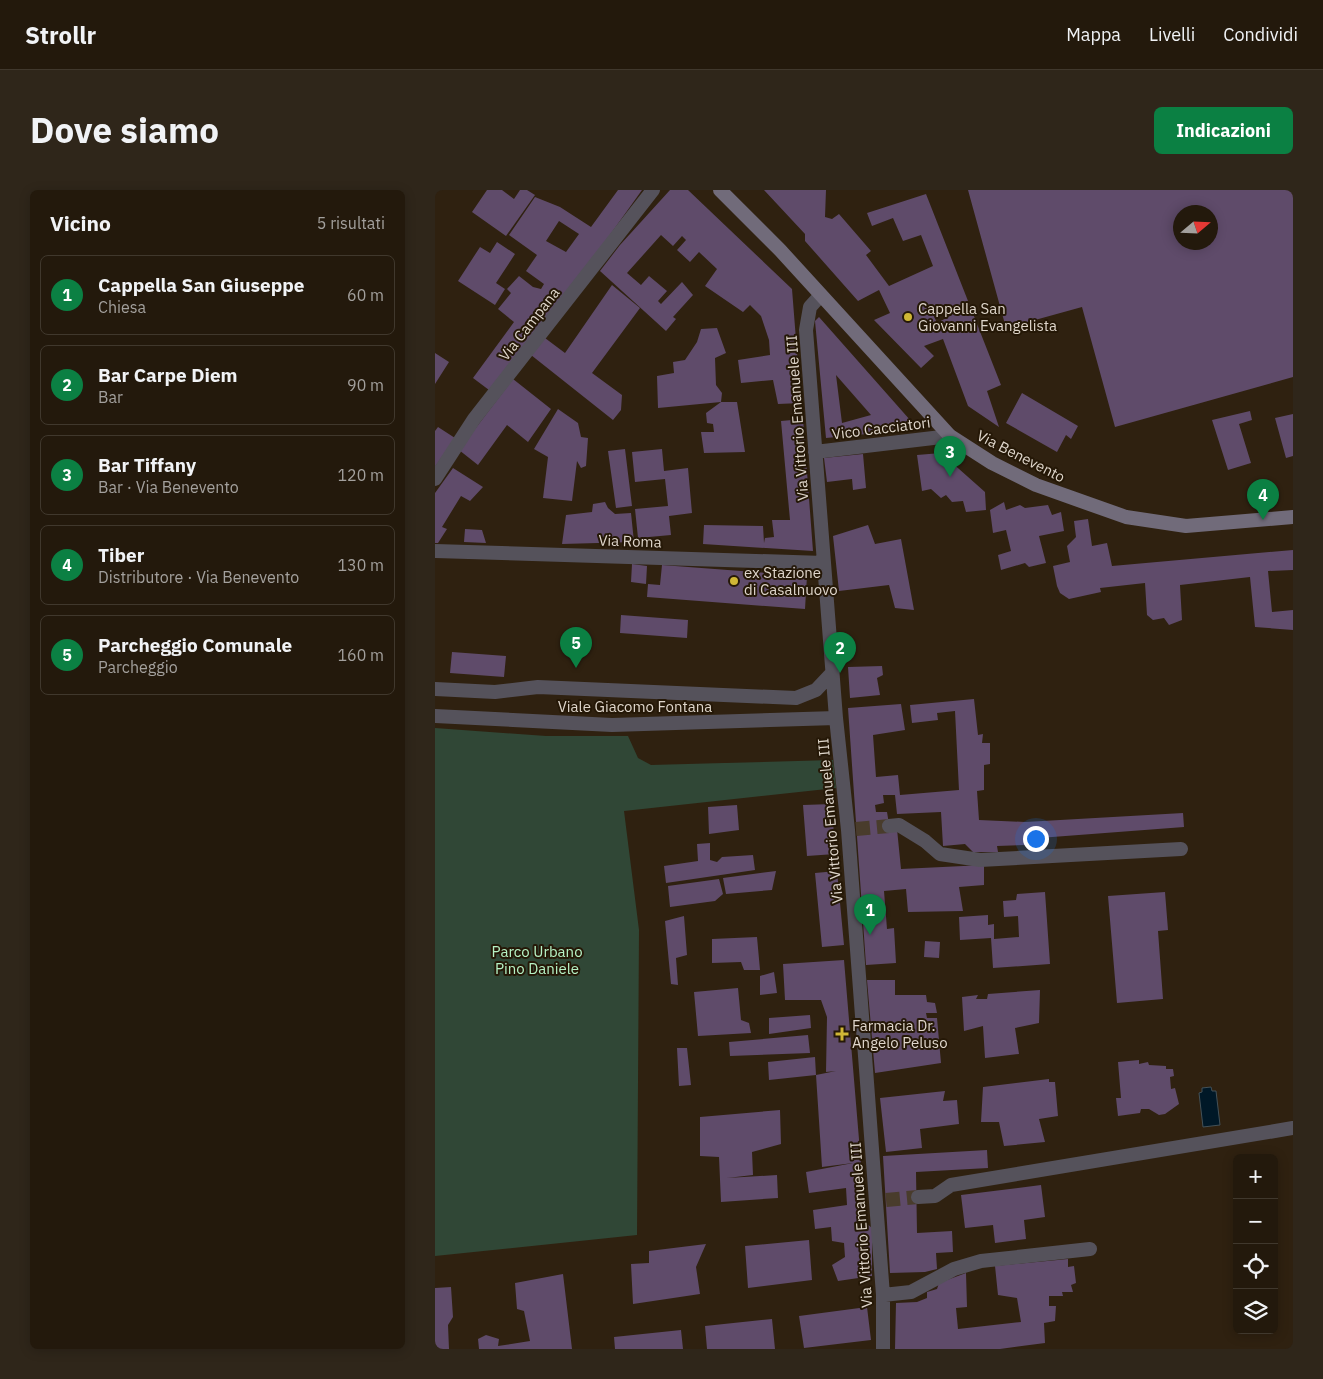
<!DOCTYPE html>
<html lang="it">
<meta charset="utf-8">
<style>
body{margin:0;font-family:"IBM Plex Sans",sans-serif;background:#2f261a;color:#f1f3f6}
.controls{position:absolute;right:15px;bottom:15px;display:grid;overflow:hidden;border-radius:8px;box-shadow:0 2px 12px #0003}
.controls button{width:45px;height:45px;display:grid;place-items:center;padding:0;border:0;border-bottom:1px solid #40382d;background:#23190c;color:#f1f3f6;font:25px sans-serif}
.compass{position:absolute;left:738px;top:15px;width:45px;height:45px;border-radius:50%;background:#23190c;box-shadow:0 2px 12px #0003;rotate:71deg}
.you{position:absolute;left:600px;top:648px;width:18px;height:18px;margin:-12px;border:4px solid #fff;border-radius:50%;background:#1a73e8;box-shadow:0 0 0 8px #1a73e833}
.badge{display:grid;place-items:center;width:32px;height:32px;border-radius:50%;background:#0b8043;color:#fff;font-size:16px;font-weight:700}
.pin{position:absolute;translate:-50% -41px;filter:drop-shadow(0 1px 2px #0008)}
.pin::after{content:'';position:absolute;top:26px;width:18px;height:15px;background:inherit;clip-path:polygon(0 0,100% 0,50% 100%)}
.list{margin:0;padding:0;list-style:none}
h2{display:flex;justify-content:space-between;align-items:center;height:65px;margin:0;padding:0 20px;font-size:21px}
h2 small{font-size:16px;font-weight:400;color:#a3a09d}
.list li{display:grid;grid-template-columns:32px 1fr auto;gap:15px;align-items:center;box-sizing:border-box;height:80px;margin:0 10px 10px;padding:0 10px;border:1px solid #40382d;border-radius:8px}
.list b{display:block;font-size:19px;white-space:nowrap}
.list p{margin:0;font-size:16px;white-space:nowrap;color:#a3a09d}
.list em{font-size:16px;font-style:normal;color:#a3a09d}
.icon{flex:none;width:28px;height:28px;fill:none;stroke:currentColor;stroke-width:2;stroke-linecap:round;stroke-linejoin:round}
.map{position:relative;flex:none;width:858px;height:1159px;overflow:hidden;border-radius:8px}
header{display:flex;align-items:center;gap:30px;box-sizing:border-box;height:70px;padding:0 25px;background:#23190c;border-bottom:1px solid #40382d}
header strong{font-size:24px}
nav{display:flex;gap:28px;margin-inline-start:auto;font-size:18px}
.intro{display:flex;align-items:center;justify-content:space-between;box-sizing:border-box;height:120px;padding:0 30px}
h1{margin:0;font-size:35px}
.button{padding:12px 22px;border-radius:8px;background:#0b8043;color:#fff;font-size:18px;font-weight:700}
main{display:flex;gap:30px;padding:0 30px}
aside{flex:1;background:#23190c;border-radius:8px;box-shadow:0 2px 12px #0003}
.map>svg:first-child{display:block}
.green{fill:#304736}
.water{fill:#001827;stroke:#435158}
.building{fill:#5f4b6a;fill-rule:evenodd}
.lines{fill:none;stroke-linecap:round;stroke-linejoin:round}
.minor-tunnel{stroke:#493c2c;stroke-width:14;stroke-dasharray:14 7;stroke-linecap:butt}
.minor{stroke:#55525b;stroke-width:14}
.secondary{stroke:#716b7a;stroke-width:14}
.poi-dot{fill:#d0b736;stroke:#251807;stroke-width:2}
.labels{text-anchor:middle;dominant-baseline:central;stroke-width:4;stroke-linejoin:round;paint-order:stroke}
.poi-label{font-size:15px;fill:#dfd6cb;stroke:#251807;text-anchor:start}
.street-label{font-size:15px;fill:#dfd6cb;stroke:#251807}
.park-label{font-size:15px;fill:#b6f2c5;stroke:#251807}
</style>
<header>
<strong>Strollr</strong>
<nav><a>Mappa</a><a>Livelli</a><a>Condividi</a></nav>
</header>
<div class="intro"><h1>Dove siamo</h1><a class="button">Indicazioni</a></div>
<main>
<aside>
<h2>Vicino<small>5 risultati</small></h2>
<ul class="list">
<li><span class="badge">1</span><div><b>Cappella San Giuseppe</b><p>Chiesa</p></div><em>60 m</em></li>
<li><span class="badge">2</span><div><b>Bar Carpe Diem</b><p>Bar</p></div><em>90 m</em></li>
<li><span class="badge">3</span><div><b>Bar Tiffany</b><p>Bar · Via Benevento</p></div><em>120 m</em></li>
<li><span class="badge">4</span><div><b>Tiber</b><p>Distributore · Via Benevento</p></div><em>130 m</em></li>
<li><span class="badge">5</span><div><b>Parcheggio Comunale</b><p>Parcheggio</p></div><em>160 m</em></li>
</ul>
</aside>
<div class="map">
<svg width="858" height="1159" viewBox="0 0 858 1159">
<rect width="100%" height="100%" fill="#2f2110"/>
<path class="green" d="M0,538L111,546H193L203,568L216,575L398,570L401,598L189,621L204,740L202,1045L0,1066Z"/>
<path class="water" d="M776,897L777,901H781L785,935L768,937L764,903L767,902V898Z"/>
<path class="building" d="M52,0H67L79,9L85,0H92L100,5L71,46L37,22Z
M183,0H207L172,49L54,200L38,188L79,132L63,119L76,103L72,99L84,86L98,97L106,99L109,94L91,81L102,65L74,45L100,7L125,17L156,37ZM124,31L144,44L131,62L111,51Z
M235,0H253L357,99L366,213L343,214L338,190L306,193L303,170L335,165L334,150L326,126L315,115L308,122L270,96L282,79L264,62L255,72L242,60L251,50L247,46L238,56L226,45L192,83L206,95L214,86L232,101L223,111L226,114L247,92L258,105L238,127L241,129L231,141L165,81L185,55Z
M329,0H391L390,27L397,29L404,24L436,61L431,65L454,96L498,76L486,45L468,51L458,28L437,36L432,23L491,4L566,195L552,201L564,237L533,216L508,149L489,156L499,166L486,178L439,130L455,123L444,100L423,111L370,51V44ZM512,114L517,125L502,133L496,120Z
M533,0H858V187L680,237L647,117L571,138ZM746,22H776V52H746Z
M62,52L80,64L61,93L70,99L60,115L23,91L45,57L55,63Z
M177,95L205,118L157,183L187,205L186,220L178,230L96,165L110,148L130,163Z
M384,127L483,239L391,248L380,131ZM401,185L436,225L407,233Z
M282,138L291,163L280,168L281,195L287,203L286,212H302L310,262L269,263L266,242H279L278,234L272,233L271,223L286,212L223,218L222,186L239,183L238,172L250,170L262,152L266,139Z
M0,163L14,172L0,194Z
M78,189L116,219L93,252L72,235L43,275L24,260Z
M587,203L643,236L636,249L631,245L622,262L571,233Z
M123,219L143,233L146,247L153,248L151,276L146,278L142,271L137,311L108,308L113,267L99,259Z
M815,221L817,230L804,234L816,273L793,280L777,230Z
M858,224V266L851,268L840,228Z
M368,229L378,361L268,354L269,335L328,336L329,353L330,348L339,347L337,330H355L346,231Z
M3,237L20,248L0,277V241Z
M190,259L197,316L181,318L173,261Z
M227,259L229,281L253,278L257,323L234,326L236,345L203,348L200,319L233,316L230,289L200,292L197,262Z
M506,263L550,302L551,320L531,322L528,311L517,312L511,305L506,308L496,299L487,301L482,265Z
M428,264L431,298L418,300L417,289L392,292L389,268Z
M18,278L48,297L35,311L26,306L7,337L12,339L3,353H0V303Z
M170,312L173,318L180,324L196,323L199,352L127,354L131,325L157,322L158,314Z
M569,312L571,320L585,315L590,318L613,315L617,325L626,322L629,341L604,346L611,373L594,377L590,373L566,380L563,365L576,361L571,340L558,343L555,320Z
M653,329L657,356L672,353L677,376L858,360V380L833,381L837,422L858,420V440L820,437L815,387L745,395L747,430L734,435L729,428L718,430L712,425L710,393L665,398L666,402L634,409L625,403L622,396L618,376L635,372L632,356L641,347L639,331Z
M433,335L440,354L466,349L479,420L460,418L454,395L404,401L398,346Z
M30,339L47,340L51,353L29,352Z
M197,374L212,376L211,394L196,392Z
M227,375L372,386L370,419L212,407L213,394L225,395Z
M186,425L253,430L252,448L185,443Z
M17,462L71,466L69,487L15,483Z
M447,476L448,485L442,488L445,505L415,508L413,477Z
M539,509L543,545L548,544L547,553H555V574L549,575V600L542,601L544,630L590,632L748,623L749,637L591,649V655L562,656L563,662H538L530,654L508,656L506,622L462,624L460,605H448L449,613L440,615L441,622H452L455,640L462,639L466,679L549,675V695L524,697L528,721L473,722L471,699L449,701L452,739L459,738L461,773L431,775L413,518L466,514L470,540L438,545L441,587L463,585L465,605L524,600L520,521L502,523L503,530L477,533L475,515Z
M397,614L400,664L372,666L368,615Z
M302,615L304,640L274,644L273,617Z
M275,653V670L282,672L287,667L318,665L320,680L231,693L229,676L263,671L262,654Z
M341,681L337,700L291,704L288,688Z
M402,681L409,755L387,757L380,683Z
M284,689L288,704L280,711L235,717L233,696Z
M610,702L615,774L558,778L556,748L525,750L524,727L553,725V735L559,734V749L584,747L583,726L569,727L568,711L581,710L582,704Z
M730,702L733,740L723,741L728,809L682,813L673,706Z
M249,726L252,765L241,768L243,795L236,794L230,731Z
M322,747L325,780H309L306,772L277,773V749Z
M490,751L505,752L504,768L489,767Z
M409,770L431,1033L437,1038V1086L403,1091L397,1075L410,1067L409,1053L397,1051L396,1037L380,1039L378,1020L412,1015L411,998L374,1003L371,982L418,973L387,977L381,885L334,890L333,872L380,867L381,885L401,881L391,882L392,827L386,810H350L348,774Z
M339,782L342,803L325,805V786Z
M432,790H460V805H491L492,812L500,813L502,823H491L492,828H502L506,873L440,883Z
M303,798L306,830L314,833L316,843L263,846L259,802Z
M605,800L604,833L580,838L584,864L550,868L548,836L529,841L527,807L543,805L541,809H552L553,804Z
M375,825L376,838L334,844V828Z
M373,845L375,863L295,866L294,852Z
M242,858H252L256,895L244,896Z
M704,870V874L713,872L714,875L731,876V879H738L739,886L735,887L736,899L740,898L744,914L730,924L724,925L714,919H706L705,923L683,926L681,908H686L683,872Z
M614,889V892H620L623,926L604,929L610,952L569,956L564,932H546L548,897Z
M510,901L508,911L522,910L524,934L485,939L487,958L451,962L445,908Z
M345,920L346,954L317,962L318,985L292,988L342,985L343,1008L286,1012L284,967L265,966V927Z
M552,960L553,978L481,982L482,1043L517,1041L518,1062L501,1063L502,1079L490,1082L455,1083L448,966Z
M606,995L610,1027L589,1030L591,1049L560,1053L558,1035L530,1038L526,1005Z
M374,1050L377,1090L313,1098L310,1056Z
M271,1054L261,1077L265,1104L198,1114L196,1074L214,1073V1061Z
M633,1069V1077L639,1076L641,1093L636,1095L638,1102H627L628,1106H614V1116H621L620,1131L609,1133L610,1153L565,1159H460L461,1113L482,1112L492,1108V1102L502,1099L504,1093L531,1083L532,1117L521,1118L523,1139L586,1132L582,1108L563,1105L560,1076Z
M128,1084L137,1159H44L43,1149L51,1145L64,1149L63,1156L95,1151L89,1121L82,1119L80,1093Z
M16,1097L18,1127L13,1135L14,1159H0V1098Z
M432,1117L436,1150L369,1158L364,1126Z
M337,1129L340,1159H272L270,1136Z
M246,1140L248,1159H180L179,1147Z"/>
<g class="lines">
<path class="minor-tunnel" d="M421,639L454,636
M451,1010L483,1007"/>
<path class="minor" d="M385,106L375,117L371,140L401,528L413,640L448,1105V1159
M380,262L515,246
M0,289L39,229L218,0
M0,361L389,373
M0,499L60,502L103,497L361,508L381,500L397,483
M0,526L177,535L401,528
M454,636L464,635L490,651L505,664L545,670L746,659
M483,1007L500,1006L516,995L858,938
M448,1105L476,1102L519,1079L546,1071L655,1059"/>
<path class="secondary" d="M285,0L345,60L515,246L557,273L601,295L691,327L751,336L858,327"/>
</g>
<g class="poi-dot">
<circle cx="473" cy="127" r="5"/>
<circle cx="299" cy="391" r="5"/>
<path d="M404.5 836.5h5v5h5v5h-5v5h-5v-5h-5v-5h5z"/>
</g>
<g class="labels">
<g class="poi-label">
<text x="483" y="118">Cappella San<tspan x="483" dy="17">Giovanni Evangelista</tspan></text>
<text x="309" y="382">ex Stazione<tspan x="309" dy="17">di Casalnuovo</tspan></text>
<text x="417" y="835">Farmacia Dr.<tspan x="417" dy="17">Angelo Peluso</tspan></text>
</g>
<g class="street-label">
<text transform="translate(94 134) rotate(-52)">Via Campana</text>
<text transform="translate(362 228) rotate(-94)">Via Vittorio Emanuele III</text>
<text transform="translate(446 238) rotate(-7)">Vico Cacciatori</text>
<text transform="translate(586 266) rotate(27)">Via Benevento</text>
<text transform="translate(195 351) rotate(2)">Via Roma</text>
<text x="200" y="516">Viale Giacomo Fontana</text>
<text transform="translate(395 631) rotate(-95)">Via Vittorio Emanuele III</text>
<text transform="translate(426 1035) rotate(-94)">Via Vittorio Emanuele III</text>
</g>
<g class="park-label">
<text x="102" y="761">Parco Urbano<tspan x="102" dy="17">Pino Daniele</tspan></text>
</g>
</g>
</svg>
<div class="controls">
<button>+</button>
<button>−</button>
<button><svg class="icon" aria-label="locate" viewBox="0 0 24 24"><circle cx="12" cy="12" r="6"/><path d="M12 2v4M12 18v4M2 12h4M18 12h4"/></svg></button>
<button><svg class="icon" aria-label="layers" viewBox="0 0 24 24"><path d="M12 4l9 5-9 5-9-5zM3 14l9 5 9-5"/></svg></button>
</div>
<svg class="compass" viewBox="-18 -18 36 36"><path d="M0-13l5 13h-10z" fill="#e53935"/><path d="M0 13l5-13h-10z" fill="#a3a09d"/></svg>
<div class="you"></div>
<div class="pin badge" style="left:435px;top:745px">1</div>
<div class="pin badge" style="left:405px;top:483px">2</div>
<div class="pin badge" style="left:515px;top:287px">3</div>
<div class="pin badge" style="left:828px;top:330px">4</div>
<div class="pin badge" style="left:141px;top:478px">5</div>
</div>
</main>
